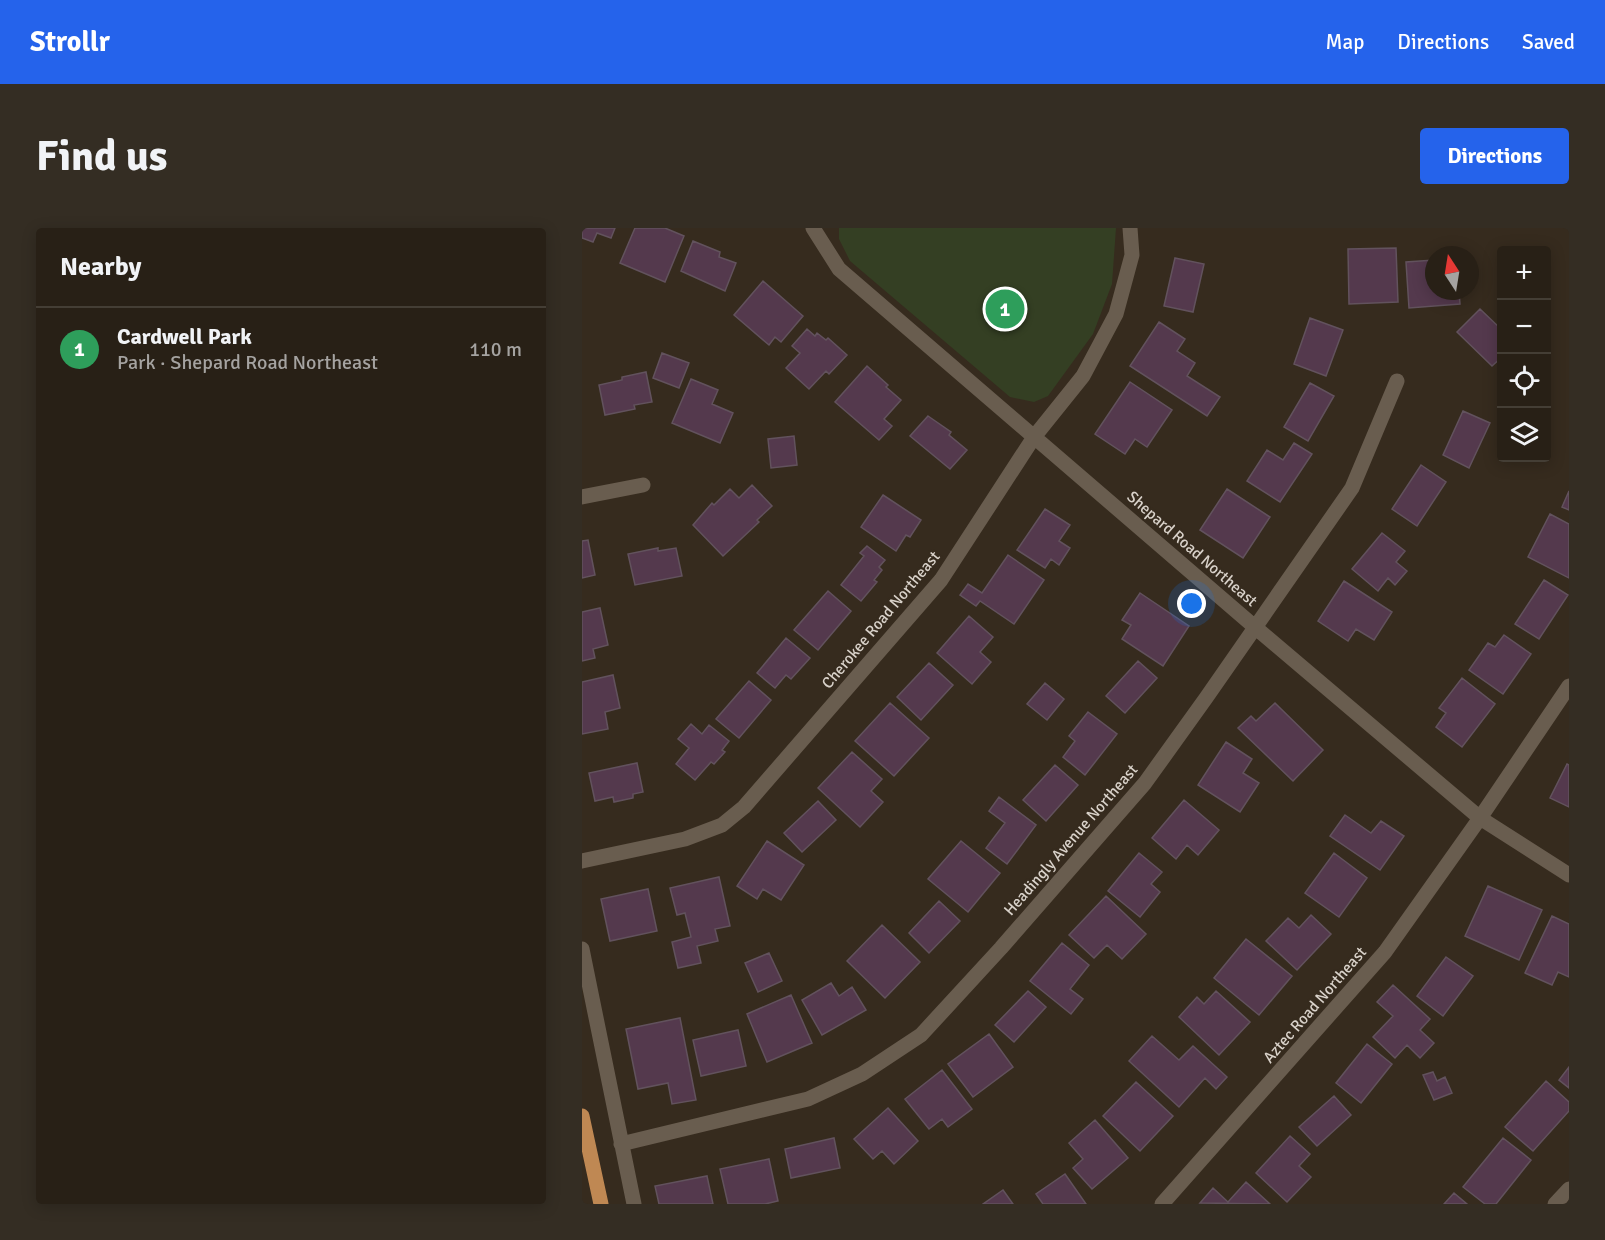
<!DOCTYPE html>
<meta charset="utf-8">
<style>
body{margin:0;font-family:Signika,sans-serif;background:#342d23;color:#f1f3f6}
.controls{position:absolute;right:18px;top:18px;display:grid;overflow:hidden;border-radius:6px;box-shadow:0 3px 15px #0003}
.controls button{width:54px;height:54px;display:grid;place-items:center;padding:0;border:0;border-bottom:2px solid #443e35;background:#282016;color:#f1f3f6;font:30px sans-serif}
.compass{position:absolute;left:843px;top:18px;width:54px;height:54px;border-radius:50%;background:#282016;box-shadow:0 3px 15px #0003;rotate:348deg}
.you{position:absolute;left:610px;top:376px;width:21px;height:21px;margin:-15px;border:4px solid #fff;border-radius:50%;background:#1a73e8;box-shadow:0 0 0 9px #1a73e833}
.badge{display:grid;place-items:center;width:39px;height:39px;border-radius:50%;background:#2563eb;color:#fff;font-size:20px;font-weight:700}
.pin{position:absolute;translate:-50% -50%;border:3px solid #fff;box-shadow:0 2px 6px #0006}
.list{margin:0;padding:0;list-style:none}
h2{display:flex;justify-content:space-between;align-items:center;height:78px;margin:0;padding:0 24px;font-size:26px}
h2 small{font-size:20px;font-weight:400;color:#a5a3a1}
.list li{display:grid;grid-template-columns:39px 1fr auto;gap:18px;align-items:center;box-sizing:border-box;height:84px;padding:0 24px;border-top:2px solid #443e35}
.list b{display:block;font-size:22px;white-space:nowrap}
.list p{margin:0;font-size:20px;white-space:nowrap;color:#a5a3a1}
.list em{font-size:20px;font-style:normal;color:#a5a3a1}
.icon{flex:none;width:33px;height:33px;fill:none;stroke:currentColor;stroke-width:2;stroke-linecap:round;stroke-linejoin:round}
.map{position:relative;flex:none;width:987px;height:976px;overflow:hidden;border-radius:6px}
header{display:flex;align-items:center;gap:36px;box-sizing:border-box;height:84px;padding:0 30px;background:#2563eb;color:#fff}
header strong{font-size:28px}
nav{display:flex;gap:33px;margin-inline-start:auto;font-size:21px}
.intro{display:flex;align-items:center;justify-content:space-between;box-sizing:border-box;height:144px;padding:0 36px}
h1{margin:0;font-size:42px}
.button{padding:15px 27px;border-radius:6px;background:#2563eb;color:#fff;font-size:21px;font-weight:700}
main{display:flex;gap:36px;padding:0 36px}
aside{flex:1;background:#282016;border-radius:6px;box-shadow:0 3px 15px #0003}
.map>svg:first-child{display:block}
.green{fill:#343f23}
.building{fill:#54394d;stroke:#62525d;stroke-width:1.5}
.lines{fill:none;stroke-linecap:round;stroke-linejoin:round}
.minor{stroke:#695d4f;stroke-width:15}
.major{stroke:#bf8853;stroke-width:15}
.labels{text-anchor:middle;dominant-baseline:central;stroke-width:4.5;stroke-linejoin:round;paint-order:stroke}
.street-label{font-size:16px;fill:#d9d2ca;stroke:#362b1e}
</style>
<header>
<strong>Strollr</strong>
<nav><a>Map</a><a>Directions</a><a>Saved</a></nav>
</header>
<div class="intro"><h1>Find us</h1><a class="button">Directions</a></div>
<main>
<aside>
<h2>Nearby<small></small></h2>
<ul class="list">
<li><span class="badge" style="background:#2e9e5b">1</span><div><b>Cardwell Park</b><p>Park · Shepard Road Northeast</p></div><em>110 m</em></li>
</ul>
</aside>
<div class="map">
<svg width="987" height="976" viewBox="0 0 987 976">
<rect width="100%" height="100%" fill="#362b1e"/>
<path class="green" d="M257,0H534L530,56L511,106L466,168L452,174L428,169L268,33L257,11Z"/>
<path class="building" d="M0,0H33L29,10L15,5L11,14L0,10Z
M53,0H83L102,8L83,54L38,35Z
M111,13L138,24L137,29L154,35L143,63L99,43Z
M814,20L816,74L767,76L766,21Z
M593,30L622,36L611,84L582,78Z
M852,32V63H877L878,76L827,80L824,34Z
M181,53L221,88L199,114L193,109L187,117L152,87Z
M898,81L920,102V129L910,138L875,104Z
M728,90L761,102L744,148L712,136Z
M577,94L603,111L595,123L613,135L605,148L638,169L625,188L548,138Z
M225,101L233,108L235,105L244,112L246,110L265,127L247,146L244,143L227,161L204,140L218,125L210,118Z
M80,125L107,135L97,160L71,150Z
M285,138L306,157L304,159L319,172L302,191L310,198L297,212L253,174Z
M64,144L70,174L52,177L53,181L23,187L17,157L40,152V149Z
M109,151L136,162L130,176L151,185L138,215L90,195Z
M548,154L590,182L565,219L553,211L543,226L513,206Z
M728,155L752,168L726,213L702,199Z
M881,183L908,195L887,240L861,227Z
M346,188L369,204L367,207L385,222L368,241L328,208Z
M212,208L215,237L189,240L186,211Z
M712,215L730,226L698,274L665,253L685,222L701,232Z
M839,237L864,254L835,298L810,281Z
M170,257L190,278L175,292L177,294L141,328L111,297L130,275L132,277L148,261L157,270Z
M645,261L688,289L661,330L618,302Z
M987,263V282L980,279Z
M301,267L339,292L328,309L324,307L314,323L279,299Z
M463,281L488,297L477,313L488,320L477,337L469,331L463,340L435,322Z
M968,286L987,296V350L946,329Z
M800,305L823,323L814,334L825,343L813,357L806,350L796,363L770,341Z
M6,312L13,347L0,350V313Z
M285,318L303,332L297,339L300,342L292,352L295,354L279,373L259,357L282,328L278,325Z
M76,320V323L94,320L100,348L53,357L46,326Z
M426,327L462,352L432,396L398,373L394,378L378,367L386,356L400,365Z
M962,352L986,367L957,411L933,396Z
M762,353L810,384L792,412L774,401L766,413L736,393Z
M246,363L269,383L236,422L212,402Z
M558,365L607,398L581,438L540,411L549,397L540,392Z
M18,380L26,417L11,421L13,430L0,433V384Z
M387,388L411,409L398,424L409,434L390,456L355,425Z
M922,407L949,426L921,466L887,442L906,415L913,419Z
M204,410L228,430L209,451L204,447L193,460L175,445Z
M556,433L575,450L543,485L524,468Z
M347,435L371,457L339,492L315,469Z
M31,447L38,480L23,484L26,501L0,506V454Z
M880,450L913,476L880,519L854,499L864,485L857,480Z
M167,453L189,472L157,510L134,491Z
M463,455L482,471L465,492L445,476Z
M308,475L347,510L312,548L273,513Z
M693,475L741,522L711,553L656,500L669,488L674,493Z
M506,484L535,506L503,547L481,529L493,513L487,508Z
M109,496L120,506L127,497L147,513L140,522L143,524L132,536L129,534L113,552L94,536L107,520L96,511Z
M644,514L670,531L661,545L677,555L658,584L616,557Z
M270,524L300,551L289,563L301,574L278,599L236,560Z
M55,535L61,564L51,566V570L32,574L31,569L13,573L7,545Z
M985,536L987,537V579L968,570Z
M473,537L496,557L464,593L441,572Z
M417,569L454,597L425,636L404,620L423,595L407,583Z
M602,572L637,602L616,627L605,617L594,631L570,610Z
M236,573L254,592L220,624L202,605Z
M763,587L789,605L799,593L822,608L798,642L748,608Z
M185,613L222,637L199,672L181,661L175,671L155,658Z
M379,613L418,645L386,684L346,651Z
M557,625L580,644L569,656L578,664L558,689L526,663Z
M752,625L785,650L757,689L723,665Z
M137,649L148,698L133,701L136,713L115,718L119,735L96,740L90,714L109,709L103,685L95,687L88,660Z
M906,658L960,682L937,732L883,708Z
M66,661L75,703L28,713L19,671Z
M524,668L564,706L540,731L525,717L512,730L487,707Z
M357,673L378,693L347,725L327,705Z
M729,687L749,706L715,742L684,713L706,690L717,700Z
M970,688L987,696V749L976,744L970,757L943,745Z
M300,697L338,734L303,770L265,733Z
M664,711L710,748L677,787L632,750Z
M480,715L507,737L488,761L501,771L489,786L448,753Z
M187,725L200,753L176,764L163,735Z
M864,729L891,748L861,788L835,768Z
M249,755L257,768L270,759L284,782L240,807L220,772Z
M811,757L848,791L838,802L852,815L838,830L825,817L813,830L791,809L811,788L795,774Z
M446,763L464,779L432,814L413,797Z
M634,763L668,794L637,827L597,789L615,769L622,776Z
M209,767L230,815L185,834L165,786Z
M98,790L114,872L90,876L86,855L56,861L44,801Z
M156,802L164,838L119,848L111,812Z
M407,806L431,839L391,869L366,836Z
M570,808L597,832L611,818L645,849L634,861L623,850L597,879L547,833Z
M785,816L810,836L779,875L754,855Z
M987,839V860L977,852Z
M360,842L390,881L366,899L360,891L347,901L323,871Z
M851,844L855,853L863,849L870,865L852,872L841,847Z
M964,853L987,874V883L951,923L923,899Z
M554,854L591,888L558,923L521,888Z
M752,868L769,887L735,918L717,899Z
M306,880L336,913L312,936L300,923L291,931L272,911Z
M513,892L546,930L510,961L491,940L501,931L487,915Z
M708,908L728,926L717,938L729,949L705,974L674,945Z
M252,910L258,940L209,950L203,921Z
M921,910L949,932L914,976H903L881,959Z
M187,931L196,973L183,976H146L138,941Z
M483,946L504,976H461L454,966Z
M125,948L131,976H77L73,958Z
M664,954L688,976L618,975L631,960L646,974Z
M421,962L431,976H401Z
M872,965L885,976H862Z"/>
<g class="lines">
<path class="minor" d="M231,0L257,41L674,400L898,590L987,647
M0,269L61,257
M0,633L103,611L140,597L162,579L359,352L452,209L501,148L534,86L550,27L548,0
M0,721L52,976
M39,916L226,871L280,846L339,807L419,720L563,555L624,470L770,260L815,153
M580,976L803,724L898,590L987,458
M973,976L987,961"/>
<path class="major" d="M0,888L19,976"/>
</g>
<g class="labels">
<g class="street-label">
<text transform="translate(610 321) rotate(41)">Shepard Road Northeast</text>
<text transform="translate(299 392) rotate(-50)">Cherokee Road Northeast</text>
<text transform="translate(489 612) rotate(-49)">Headingly Avenue Northeast</text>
<text transform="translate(733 777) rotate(-49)">Aztec Road Northeast</text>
</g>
</g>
</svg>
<div class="controls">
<button>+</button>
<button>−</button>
<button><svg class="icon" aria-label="locate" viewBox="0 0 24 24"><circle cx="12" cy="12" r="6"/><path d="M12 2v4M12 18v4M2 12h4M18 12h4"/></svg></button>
<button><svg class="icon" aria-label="layers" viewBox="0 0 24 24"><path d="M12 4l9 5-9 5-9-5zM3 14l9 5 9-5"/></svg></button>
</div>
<svg class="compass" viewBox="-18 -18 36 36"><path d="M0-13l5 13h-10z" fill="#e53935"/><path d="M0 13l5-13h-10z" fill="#a5a3a1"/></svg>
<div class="you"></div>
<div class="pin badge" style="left:423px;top:81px;background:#2e9e5b">1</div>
</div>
</main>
